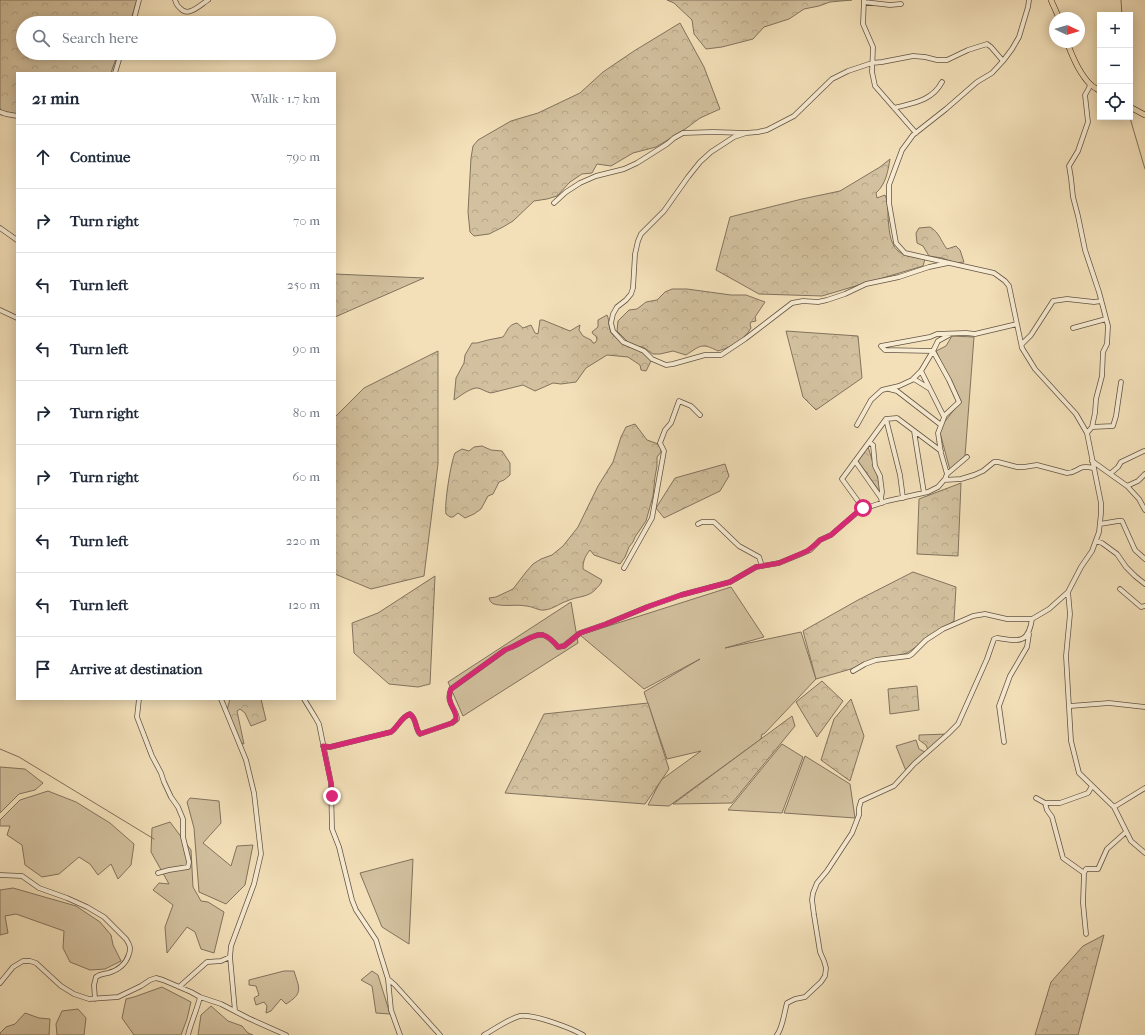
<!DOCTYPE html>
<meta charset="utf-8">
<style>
body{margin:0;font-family:"IM FELL French Canon",serif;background:#f2f2f3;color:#1f2937}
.controls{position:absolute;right:12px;top:12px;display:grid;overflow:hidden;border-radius:0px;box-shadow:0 2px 10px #0003}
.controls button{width:36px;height:36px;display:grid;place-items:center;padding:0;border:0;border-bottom:1px solid #e0e1e3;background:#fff;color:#1f2937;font:20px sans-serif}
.compass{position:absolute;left:1049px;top:12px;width:36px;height:36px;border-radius:50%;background:#fff;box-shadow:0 2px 10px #0003;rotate:94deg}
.stop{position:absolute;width:12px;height:12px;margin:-9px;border:3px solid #db2777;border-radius:50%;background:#fff}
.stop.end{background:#db2777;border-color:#fff;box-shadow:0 1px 4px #0008}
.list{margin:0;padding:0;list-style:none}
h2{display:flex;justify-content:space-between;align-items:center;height:52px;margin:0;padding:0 16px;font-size:17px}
h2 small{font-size:13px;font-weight:400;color:#747a83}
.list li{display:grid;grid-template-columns:26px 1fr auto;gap:12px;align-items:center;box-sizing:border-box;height:64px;padding:0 16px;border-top:1px solid #e0e1e3}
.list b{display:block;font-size:15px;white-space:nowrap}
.list em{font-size:13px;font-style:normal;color:#747a83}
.icon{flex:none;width:22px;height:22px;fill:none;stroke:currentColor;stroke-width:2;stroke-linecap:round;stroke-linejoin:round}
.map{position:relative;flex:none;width:1145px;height:1035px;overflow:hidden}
.search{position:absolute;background:#fff;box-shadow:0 2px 10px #0003;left:16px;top:16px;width:320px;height:44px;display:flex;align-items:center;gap:10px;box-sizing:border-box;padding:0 14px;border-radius:22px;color:#747a83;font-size:15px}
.panel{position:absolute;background:#fff;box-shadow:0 2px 10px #0003;left:16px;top:72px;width:320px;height:628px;border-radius:0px}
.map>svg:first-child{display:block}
.green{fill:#d2c09e;stroke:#82735e}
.forest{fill:url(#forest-crowns);stroke:#82735e}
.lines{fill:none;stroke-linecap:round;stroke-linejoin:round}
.stream{stroke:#7f705b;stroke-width:1}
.minor-casing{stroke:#635444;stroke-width:5.5}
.major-casing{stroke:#33261d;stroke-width:6}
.minor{stroke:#f7ebd2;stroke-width:4}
.major{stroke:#f3e0b9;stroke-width:5}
.route{stroke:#db2777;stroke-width:5}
</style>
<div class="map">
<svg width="1145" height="1035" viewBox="0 0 1145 1035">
<defs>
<pattern id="forest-crowns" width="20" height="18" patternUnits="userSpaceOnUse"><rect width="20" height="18" fill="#d2c09e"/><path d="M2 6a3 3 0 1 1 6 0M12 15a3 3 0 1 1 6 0" fill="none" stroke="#b5a588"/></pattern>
</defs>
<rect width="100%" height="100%" fill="#f3e0b9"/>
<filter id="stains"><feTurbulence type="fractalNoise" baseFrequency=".005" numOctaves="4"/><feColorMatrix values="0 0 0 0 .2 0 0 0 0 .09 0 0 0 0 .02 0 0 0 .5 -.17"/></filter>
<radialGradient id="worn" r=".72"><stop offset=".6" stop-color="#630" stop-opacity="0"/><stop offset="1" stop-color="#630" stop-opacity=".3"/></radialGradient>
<path class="green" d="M952,336L974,337L965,456L950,470L939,429L960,402L936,351L946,346Z
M731,587L764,637L725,648L801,632L816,679L764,734H762L761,739L669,806L648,805L661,780L701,751L667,759L644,692L700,659L644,689L580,635Z
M571,602L578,643L463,716L448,682Z
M916,740L919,749L925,752L906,771L896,746Z
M782,744L803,757L782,813L728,810Z
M805,756L850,784L855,818L784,813Z
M0,767L25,769L43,783L35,790L19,794L0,813Z
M48,791L76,802L110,823L134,844L131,865L118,879L111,864L98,875L90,864L79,857L59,874L42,877L25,865L22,845L7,835L10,826H0V820L20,800Z
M190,798L219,801L221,823L203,843L231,866L237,846L253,845L245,885L226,904L199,892L194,828L187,802Z
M170,822L191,850L193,887L201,901L208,902L224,912L214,953L201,949L195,932L187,927L167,953L165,927L173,905L153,890L159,883L169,884L151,852L152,828Z
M413,859L409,944L382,927L360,873Z
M13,888L76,906L100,922L111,935L113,945L121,961L105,969L90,970L70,962L63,948L64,931L16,914L5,916L8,933L0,935V890Z
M284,971H294C299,988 304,993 286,1004L281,999L271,1011L266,1013L267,1006L264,1002L256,1005L254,998L259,995L256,986L249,985V980Z
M372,971L378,975L390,1014L376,1013L372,986L361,980Z
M162,987L191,1002L187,1019L181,1035H134L122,1018L126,999L134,997Z
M211,1006L228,1021L242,1026L248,1033L253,1035H198L201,1015Z
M78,1009L86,1018L84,1035H57L56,1024L62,1011Z
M25,1013L39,1018L50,1019L49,1035H0V1033L6,1027L15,1024Z"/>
<path class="forest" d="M0,0H137L130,23H23V53H118L111,73H17V116L6,113L0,109Z
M667,0H852L830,2L819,6L804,9L789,19L764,27L753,39L722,47L706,49L694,34L692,20L674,3Z
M680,23L704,67L720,109L700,118L684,130L656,147L633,153L611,166L597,164L592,173L582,174L570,182L557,196L547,199L534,201L513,221L503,227L489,234L474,236L470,232L468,212L471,158L473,146L478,140L511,121L538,113L580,93L603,72L634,51Z
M890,159C888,171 886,184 876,193L877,198L885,195C888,202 888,208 888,216C889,227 889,243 898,251C904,256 918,258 925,259L923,266L822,296L759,294L716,270L730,217L802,199L840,191L880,167Z
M930,227C940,233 940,240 947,249L956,246L960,250L964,262L956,263L942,258L929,256L923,246L917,243L916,233L919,228Z
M335,274L424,278L335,317Z
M672,289H687L731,295H746L765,302L755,317L756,321L751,322L750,324L751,328C744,340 732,347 718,351C702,343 701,345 686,355L673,351L660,354H653L643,347L632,346L617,331L618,321L629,310L637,309L646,302L657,300L665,292Z
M607,315C610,321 608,329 612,334C615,336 624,345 627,346C629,347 631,347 634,347C640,350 648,354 651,361L646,371L641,370L640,365L628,357L607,355L586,368L576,382L561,384L553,383L535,391L523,385L491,393C486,392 482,389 478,388C471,387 459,397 454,400L456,378L464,363L465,355L472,343H477L488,340L503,337C508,330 508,325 517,323L523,328L531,325L535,333L538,334L540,320H543L570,331L580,325L579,330L583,336L591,340L593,343H595L597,340L596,336L593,334L592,332L598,327V320Z
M786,331L858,336L862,378L816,410L803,397Z
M438,351V464L424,576L371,589L335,574V417L364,388Z
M635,424L647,440L661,445V452L657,457V466L655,477L653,496L646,521L635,537L633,542L629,547L625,557L620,564L594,555L590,550C585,556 583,561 583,569L602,580C601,585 598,586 595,590C587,598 577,596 567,601C558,604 554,609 544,610C540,611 531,606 526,606C516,604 504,607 494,604C491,603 490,601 489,598L496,597L513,589L526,572L533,564L541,559L552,555L563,546L578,527L598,486L613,462L621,437L626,427Z
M482,446L491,450L502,451L510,463V475L504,480L499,482L493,494L488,496L481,509L474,514L465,518L458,513L453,517H450L446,514C444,504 451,462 455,453L462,449L469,451L474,447Z
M868,447L880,484V492L858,461Z
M725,464L729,476L720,491L664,518L656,508L675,478Z
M961,483L958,556L917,554L919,499Z
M913,572L956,587L954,621L907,653L816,679L803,631L858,600Z
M435,576L430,684L418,687L389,684L354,653L352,623L378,613Z
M822,681L843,701L817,737L796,702Z
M917,686L919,710L890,714L888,689Z
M230,699H261L266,720L251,726L245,713L240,709L237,711L244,744L240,743L227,710Z
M851,699L864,736L850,781L821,760L834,719Z
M648,703L669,769L645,804L505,793L544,714Z
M792,716L795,726L732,803L673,804Z
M948,734L928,750L926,745L919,740V735Z
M1104,935L1078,1035H1035L1051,982L1083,946Z"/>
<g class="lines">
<path class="stream" d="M1121,0L1122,15
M1130,97L1132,105
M1131,110L1130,118L1145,169
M0,749L19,757L154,839"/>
<defs>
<path id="minor" d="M175,0C176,3 177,6 180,8C188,18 200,5 208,0
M864,0L863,24L873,47L872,72L875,86L916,133
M864,2L890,5L901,4
M133,23L139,0
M115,73L121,53
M894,108C913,103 932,101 942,82
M0,112L6,114L17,116
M746,133L734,137L711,152L700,162L688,177L664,211L641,234L638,241L635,254L633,288L631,294L626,300L617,307L613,314L611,323L613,331L623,342L644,351L652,359L666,365L673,364L705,355H721L745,339L792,303L803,301L818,302L827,300L845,294L866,284L899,277L929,267L948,263
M554,203L566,192L580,183L596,176L624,169L637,163L667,144L674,138L683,133L713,132L746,133L758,132L767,130L794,116L832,79L848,71L872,63L882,62L913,56L925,57L937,60H947L968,50L987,44L991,47L1003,61
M0,228L17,240
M0,310L17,318
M1073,328L1106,319
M1022,344L1031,335L1053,301L1067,299L1094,302L1101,301
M921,371L944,417
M914,379L930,389
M889,389L897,391L941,425
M886,419L900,475L903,498
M857,425L871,400L882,390L899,386L912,380L921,371L933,351L938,341L949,335
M1092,427L1113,426L1116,416L1121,382
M914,431L924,493
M1087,433L1092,427L1095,413L1096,399L1102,376L1103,352L1107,344L1108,326L1099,292L1085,250L1078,216L1073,197L1071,178L1069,166L1078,151L1088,122L1085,95L1089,88L1090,84
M870,443L873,445L875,466L880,476L882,492L881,498L882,503
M855,461L881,498
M1092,461L1127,486L1139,499L1145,510
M947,474L967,457
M1110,474L1118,467L1121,462L1144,451
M945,479L947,474L941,453L938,433L945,415L959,402L949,380L933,351L885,350L881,346L930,337L937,334L966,333L975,334L1017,324
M1127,486L1138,481L1145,474
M863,508L842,479L886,419L897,418L941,451
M698,524L702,522H714L739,546L759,557L762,566
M1100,524L1118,521H1122L1135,550L1145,559
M1096,541L1102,543L1117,554L1126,567L1135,576L1145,584
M624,568L652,518L664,451L660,443L665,430L671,423L679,401L691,406L700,415
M1120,589L1141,607L1145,606
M1068,592L1070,614L1066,656L1071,741L1079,773L1114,807L1131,841L1145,853
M853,671L865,664L876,660L909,656L912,654L926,640L943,629L973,616L985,614L1007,619H1032L1049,609L1068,592L1081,567L1092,551L1099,532L1101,513V503L1087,433L1076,414L1035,369L1022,348L1009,286L1005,281L994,273L905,253L896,243L889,203V185L902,150L913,135L946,109L977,82L992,73L1003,61L1012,49L1019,37L1028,7L1029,0
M139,699L137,717L152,756L161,773L164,782L171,797L178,807L183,819V837L189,862L188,867L169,870L158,873
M221,699L246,760L254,793L261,854L254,884L231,946L230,957L235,1011
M304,699L315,717L319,724L331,783L332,829L339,847L352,900L356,910L376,940L379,950L388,979L391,1010L400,1035
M1070,706L1109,703L1145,707
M1004,742L999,706L1010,676L1027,647L1029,634
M323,746L330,747L391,732C398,727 402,716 410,714C417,719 415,729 420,734L452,723L457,719C457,709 445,704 451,689L505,650C508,648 511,648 514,646C521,643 535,633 543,635C549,637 554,642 558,647L564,646L580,633L606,624L647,607L681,595L730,582L756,567L779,563L801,554L810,550L820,540L831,535L860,510L887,501L928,492L938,487L944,480L961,479L974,475L983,471L994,462H998L1017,467H1024L1037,465L1067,473C1079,473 1077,464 1093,468
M1036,798L1045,803H1060L1088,793L1092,786
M1045,803L1047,810L1052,817L1063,858L1084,873
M1114,807L1145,788
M0,875L22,876L39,888L67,898L87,907L104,917L126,939C130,945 131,948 129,954C126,964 119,970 108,973C103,974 100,974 96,977L94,985L95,999
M1086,934L1083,903L1084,873L1086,869H1098L1107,849L1126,832
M388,979L395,985L440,1035
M0,983L13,967L23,961H30L36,963L61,986L74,994L89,999L118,997L141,986L150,980L156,978L163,980L191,992L200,997L221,1004L248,1018L286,1035
M179,987L207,962L221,961L230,957
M188,1035C191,1022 197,1010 200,997
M484,1035C495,1029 508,1019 520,1016C534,1014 571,1028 583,1035
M777,1035C783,1027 784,1013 787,1003L795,999L805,997L821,982L825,976L826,968L824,961L820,952L814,915L812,900L813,893L817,883L827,871L852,833L859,815V808L861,801L894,786L914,764L948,734L958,724L987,659L994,639L997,638C1018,641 1028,645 1032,619"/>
<path id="major" d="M1051,0L1059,18
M1067,42C1072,56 1079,73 1090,84C1092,86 1097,89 1100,91
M1130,107L1145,115"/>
</defs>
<use href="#minor" class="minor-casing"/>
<use href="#major" class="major-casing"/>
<use href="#minor" class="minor"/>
<use href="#major" class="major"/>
</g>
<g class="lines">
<path class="route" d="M332,796L331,783L323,746L330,747L391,732C398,727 402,716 410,714C417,719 415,729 420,734L452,723L456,719C457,709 445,703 451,689L505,650C508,648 511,648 514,646C521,643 535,633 543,635C549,637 554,642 558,647L564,646L580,633L606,624L647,607L681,595L730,582L756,567L779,563L807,551L816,544L820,540L831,535L855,514L863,508"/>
</g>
<rect width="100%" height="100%" filter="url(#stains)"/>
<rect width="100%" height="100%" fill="url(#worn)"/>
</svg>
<div class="controls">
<button>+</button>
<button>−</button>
<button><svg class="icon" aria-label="locate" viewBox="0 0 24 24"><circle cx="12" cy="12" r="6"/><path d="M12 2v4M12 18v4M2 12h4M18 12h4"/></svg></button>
</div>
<svg class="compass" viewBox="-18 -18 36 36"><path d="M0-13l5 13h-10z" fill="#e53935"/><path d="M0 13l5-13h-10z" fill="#747a83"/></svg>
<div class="stop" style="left:863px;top:508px"></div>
<div class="stop end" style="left:332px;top:796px"></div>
<div class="search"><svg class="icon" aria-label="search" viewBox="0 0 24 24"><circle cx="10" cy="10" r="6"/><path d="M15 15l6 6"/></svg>Search here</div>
<section class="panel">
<h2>21 min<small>Walk · 1.7 km</small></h2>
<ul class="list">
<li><svg class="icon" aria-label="ahead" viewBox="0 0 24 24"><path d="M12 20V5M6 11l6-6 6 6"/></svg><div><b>Continue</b></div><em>790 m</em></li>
<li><svg class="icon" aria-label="right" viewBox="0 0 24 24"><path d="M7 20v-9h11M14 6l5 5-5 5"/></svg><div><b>Turn right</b></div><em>70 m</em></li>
<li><svg class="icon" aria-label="left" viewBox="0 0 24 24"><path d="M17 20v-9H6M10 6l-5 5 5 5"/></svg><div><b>Turn left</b></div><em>250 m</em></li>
<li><svg class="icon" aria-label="left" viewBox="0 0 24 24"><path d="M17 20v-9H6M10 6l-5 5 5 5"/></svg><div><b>Turn left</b></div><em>90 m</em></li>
<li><svg class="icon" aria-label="right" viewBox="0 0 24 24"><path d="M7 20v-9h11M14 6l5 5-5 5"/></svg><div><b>Turn right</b></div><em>80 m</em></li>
<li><svg class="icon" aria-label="right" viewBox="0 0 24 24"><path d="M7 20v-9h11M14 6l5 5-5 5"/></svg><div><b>Turn right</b></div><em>60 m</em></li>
<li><svg class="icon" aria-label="left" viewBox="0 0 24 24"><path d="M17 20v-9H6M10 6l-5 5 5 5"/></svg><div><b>Turn left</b></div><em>220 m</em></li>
<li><svg class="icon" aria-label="left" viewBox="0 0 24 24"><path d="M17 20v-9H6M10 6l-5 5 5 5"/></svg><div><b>Turn left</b></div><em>120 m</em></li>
<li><svg class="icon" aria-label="arrive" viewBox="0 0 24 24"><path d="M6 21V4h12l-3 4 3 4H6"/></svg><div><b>Arrive at destination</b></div></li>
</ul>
</section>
</div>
